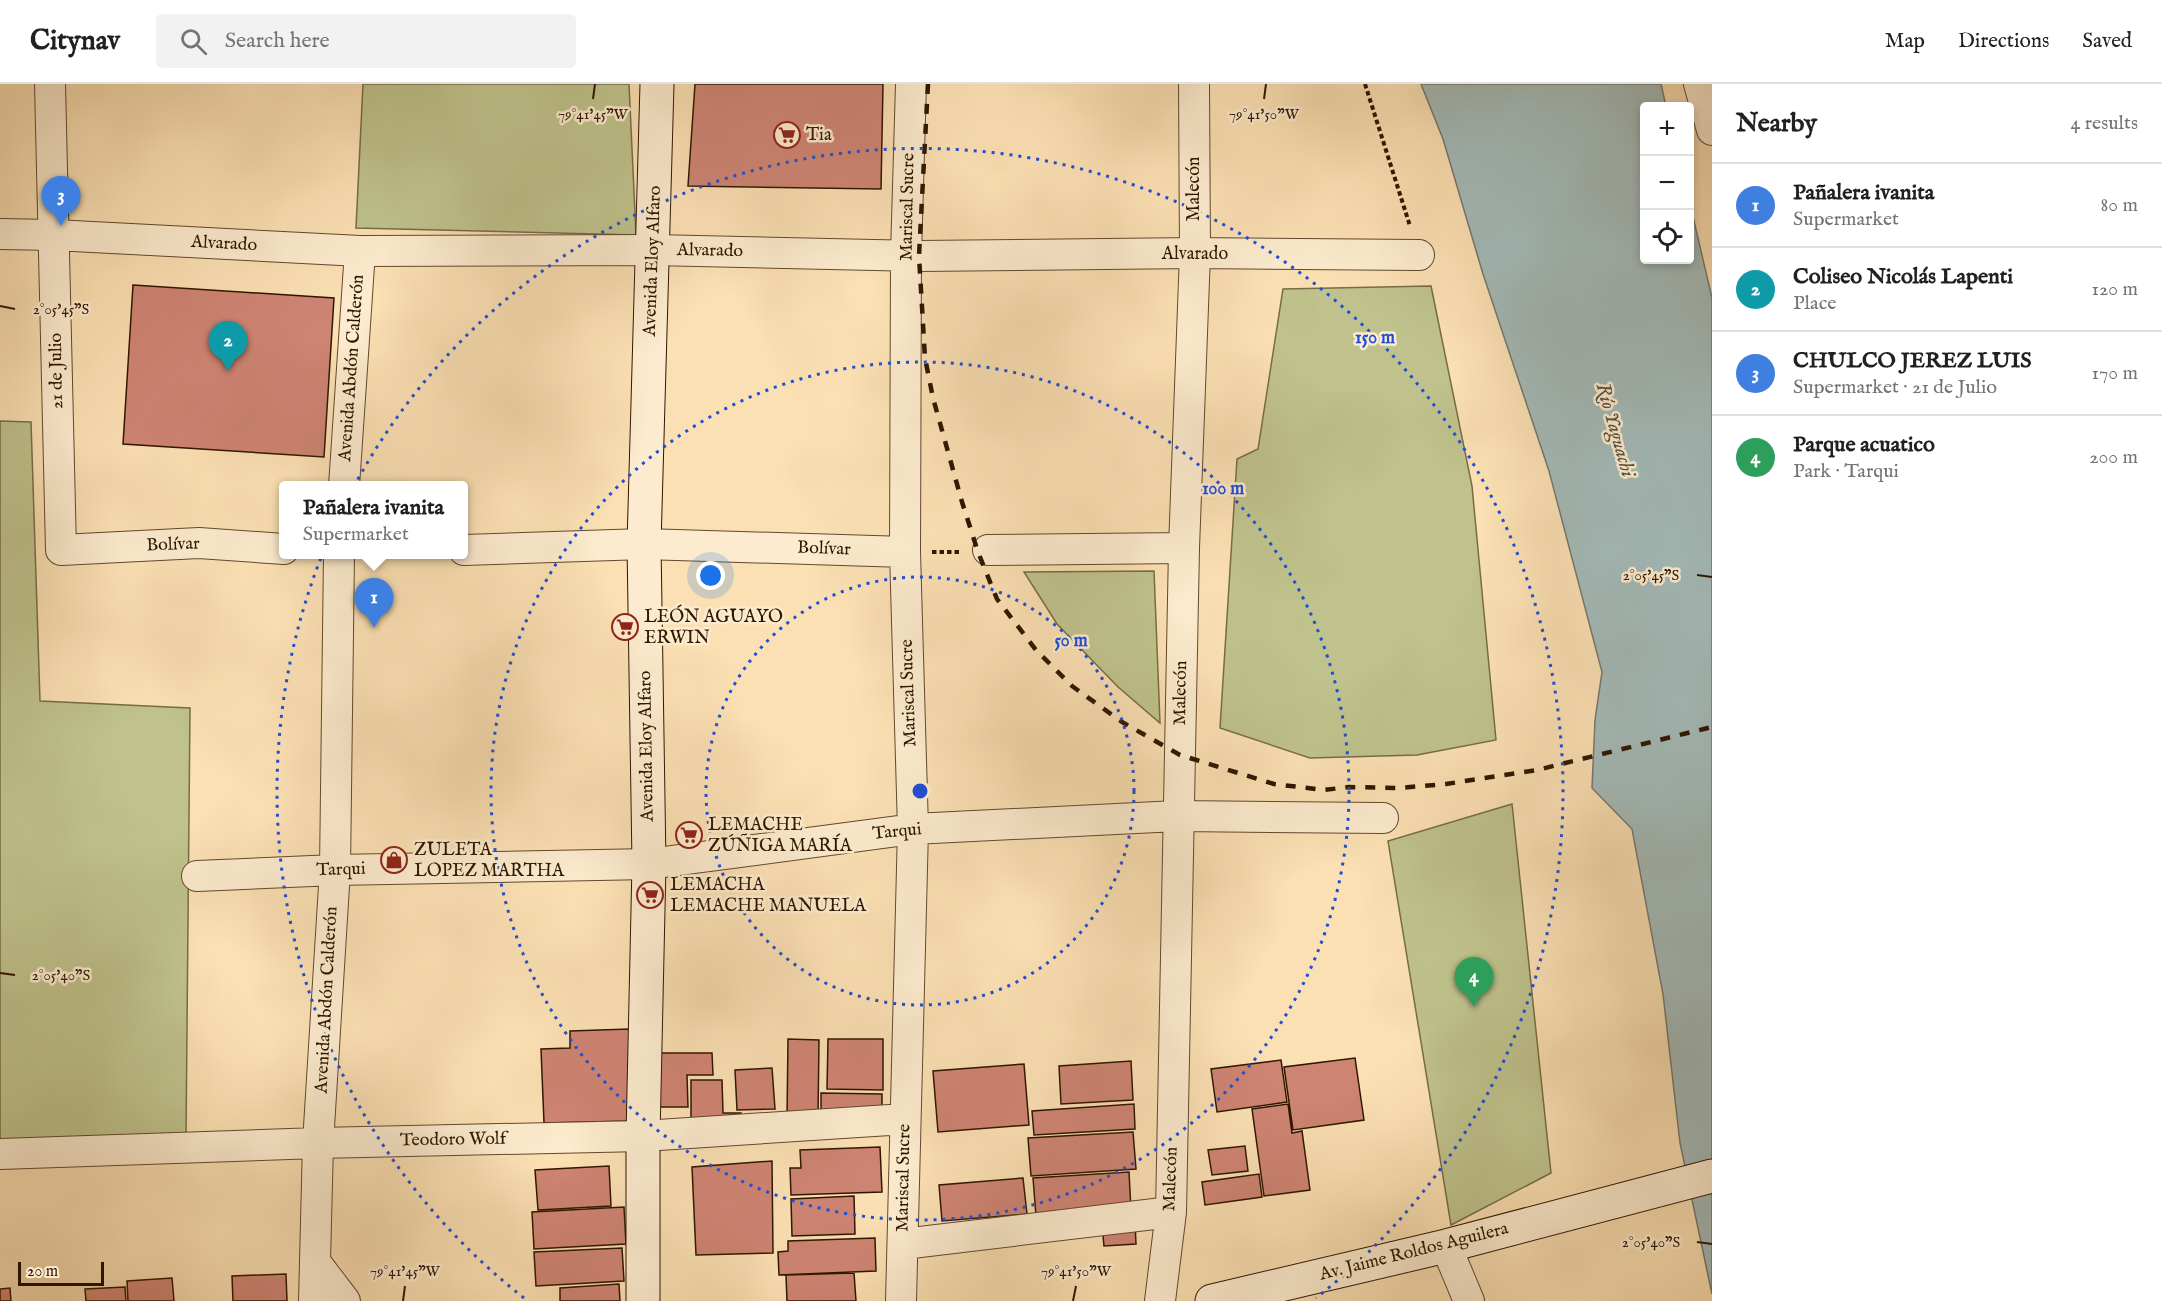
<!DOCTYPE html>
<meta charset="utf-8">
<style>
body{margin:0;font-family:"IM FELL English",serif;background:#f2f2f2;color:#202124}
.controls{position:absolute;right:18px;top:18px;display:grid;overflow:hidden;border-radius:6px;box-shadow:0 3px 9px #0003}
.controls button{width:54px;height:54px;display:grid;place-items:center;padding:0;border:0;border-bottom:2px solid #e0e0e0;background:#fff;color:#202124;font:30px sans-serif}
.scale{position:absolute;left:18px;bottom:15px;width:86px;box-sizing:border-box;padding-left:6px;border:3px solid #2f1600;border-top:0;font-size:16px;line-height:21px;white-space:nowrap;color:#2f1600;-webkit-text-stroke:4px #fcebce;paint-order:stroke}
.you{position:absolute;left:711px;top:492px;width:21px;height:21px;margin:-15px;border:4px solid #fff;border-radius:50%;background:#1a73e8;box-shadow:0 0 0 9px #1a73e833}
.badge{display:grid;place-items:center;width:39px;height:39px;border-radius:50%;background:#8f2418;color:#fff;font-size:20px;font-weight:700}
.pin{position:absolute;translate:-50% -50px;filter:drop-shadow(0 2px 3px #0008)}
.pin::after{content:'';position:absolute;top:32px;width:21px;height:18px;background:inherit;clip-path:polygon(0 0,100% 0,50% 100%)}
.popup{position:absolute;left:279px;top:397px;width:189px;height:78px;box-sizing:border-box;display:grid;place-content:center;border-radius:6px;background:#fff;filter:drop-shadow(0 2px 4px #0005);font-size:20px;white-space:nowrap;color:#757577}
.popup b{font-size:22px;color:#202124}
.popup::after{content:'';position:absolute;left:50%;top:100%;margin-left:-12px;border:12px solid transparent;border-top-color:#fff}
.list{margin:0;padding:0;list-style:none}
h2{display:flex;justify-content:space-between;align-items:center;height:78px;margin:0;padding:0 24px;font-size:26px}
h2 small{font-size:20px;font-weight:400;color:#757577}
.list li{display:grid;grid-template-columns:39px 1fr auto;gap:18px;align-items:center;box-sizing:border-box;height:84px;padding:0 24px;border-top:2px solid #e0e0e0}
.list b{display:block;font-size:22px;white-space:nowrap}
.list p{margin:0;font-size:20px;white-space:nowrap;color:#757577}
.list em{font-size:20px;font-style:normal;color:#757577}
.icon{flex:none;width:33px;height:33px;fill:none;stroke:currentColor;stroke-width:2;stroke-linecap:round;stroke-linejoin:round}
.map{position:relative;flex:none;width:1712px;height:1217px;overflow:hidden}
header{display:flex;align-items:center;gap:36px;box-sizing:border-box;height:84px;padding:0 30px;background:#fff;border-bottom:2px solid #e0e0e0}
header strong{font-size:28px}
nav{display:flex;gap:33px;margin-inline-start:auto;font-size:21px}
.search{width:420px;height:54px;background:#f2f2f2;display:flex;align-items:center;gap:15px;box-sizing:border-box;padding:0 21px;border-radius:6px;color:#757577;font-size:22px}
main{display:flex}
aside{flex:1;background:#fff}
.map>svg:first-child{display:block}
.green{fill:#bfc28c;stroke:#776c46;stroke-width:1.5}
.water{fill:#a3bab8;stroke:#75786e;stroke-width:1.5}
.building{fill:#ce8473;stroke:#2f1600;stroke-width:1.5}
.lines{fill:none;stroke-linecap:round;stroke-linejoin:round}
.street-casing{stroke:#62482d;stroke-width:32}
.secondary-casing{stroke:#2f1600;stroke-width:35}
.path{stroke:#2f1600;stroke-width:4;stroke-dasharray:4.5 3;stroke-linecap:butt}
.street{stroke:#fcebce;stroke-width:30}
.secondary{stroke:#fcebce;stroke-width:33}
.rail{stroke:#2f1600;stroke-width:4.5;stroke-dasharray:10 10;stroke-linecap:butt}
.ticks{fill:none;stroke:#2f1600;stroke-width:2}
.ring{fill:none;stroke:#1d4ed8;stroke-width:3;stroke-dasharray:3 6}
.labels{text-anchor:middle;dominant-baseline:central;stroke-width:5;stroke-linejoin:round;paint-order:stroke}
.poi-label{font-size:18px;fill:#2f1600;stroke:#fcebce;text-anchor:start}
.street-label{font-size:18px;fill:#2f1600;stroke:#fcebce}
.water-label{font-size:20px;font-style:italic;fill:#584f40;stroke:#fcebce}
.ticks-label{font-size:15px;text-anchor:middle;fill:#2f1600;stroke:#fcebce;stroke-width:5;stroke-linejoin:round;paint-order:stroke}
.centre{fill:#1d4ed8;stroke:#fcebce;stroke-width:3}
.ring-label{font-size:18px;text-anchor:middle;font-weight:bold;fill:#1d4ed8;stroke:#fcebce;stroke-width:5;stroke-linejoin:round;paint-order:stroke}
</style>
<header>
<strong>Citynav</strong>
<div class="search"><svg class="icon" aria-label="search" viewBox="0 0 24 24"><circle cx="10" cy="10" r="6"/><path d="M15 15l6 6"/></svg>Search here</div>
<nav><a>Map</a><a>Directions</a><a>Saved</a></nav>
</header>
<main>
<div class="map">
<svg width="1712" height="1217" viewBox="0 0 1712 1217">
<rect width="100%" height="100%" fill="#fbe0b3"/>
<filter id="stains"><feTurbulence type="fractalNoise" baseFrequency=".00333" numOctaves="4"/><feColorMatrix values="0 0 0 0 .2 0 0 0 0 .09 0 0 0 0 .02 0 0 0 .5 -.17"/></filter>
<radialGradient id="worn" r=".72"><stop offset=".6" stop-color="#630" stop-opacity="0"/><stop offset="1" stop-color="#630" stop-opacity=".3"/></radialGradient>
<path class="green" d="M363,0H629L636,151L356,144Z
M1431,202L1472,402L1496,656L1417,671L1310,674L1220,644L1237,375L1258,365L1283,205Z
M0,337L31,338L40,617L190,624L186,1053L0,1060Z
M1154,487L1160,639L1118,603L1057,540L1024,488Z
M1512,720L1551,1089L1451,1141L1388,757Z"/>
<path class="water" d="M1421,0H1661L1666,22H1644V176H1690V120L1712,214V1210L1680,1059L1663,910L1632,745L1592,704L1595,636L1602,588L1549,387L1483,190L1443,55Z"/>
<path class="building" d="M695,0H883L881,105L688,102Z
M133,201L334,214L324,373L123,360Z
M629,945L632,1037L544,1039L541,965L570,964V947Z
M788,955L819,956L818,1033H787Z
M828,955H883V1006L827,1005Z
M654,969H712L713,991H687L688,1023H654Z
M1355,974L1364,1036L1293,1046L1284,983Z
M1281,976L1287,1018L1217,1028L1211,985Z
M1131,977L1133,1016L1061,1020L1059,982Z
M1024,980L1029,1041L938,1048L933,987Z
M772,984L775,1025L737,1026L735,986Z
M691,996H722L723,1029H741L742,1041L691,1042Z
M821,1009L882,1010V1032L821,1031Z
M1134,1020L1135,1045L1034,1051L1032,1027Z
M1288,1020L1292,1049L1302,1047L1310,1106L1264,1112L1252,1025Z
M1133,1048L1136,1085L1031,1092L1028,1054Z
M1245,1062L1248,1087L1212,1091L1208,1066Z
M880,1063L882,1108L791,1111L790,1084H801L800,1066Z
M772,1077L773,1169L696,1171L692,1083Z
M609,1082L611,1122L538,1126L535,1086Z
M1129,1088L1131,1126L1036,1132L1033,1094Z
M1259,1090L1262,1113L1205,1121L1202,1098Z
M1023,1094L1027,1130L942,1137L939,1101Z
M854,1112L855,1150L792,1152L791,1115Z
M624,1123L626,1160L534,1165L532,1128Z
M1135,1139L1136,1160L1104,1162L1102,1142Z
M875,1154L876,1187L779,1191L778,1168L788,1167V1157Z
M622,1164L624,1197L536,1202L534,1168Z
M854,1189L856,1217H787L786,1191Z
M286,1190L287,1217H233L232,1192Z
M172,1194L174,1217H128L127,1197Z
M619,1200L620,1217H560V1204Z
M125,1203L126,1217H86L85,1205Z
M10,1204L11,1217H0V1205Z"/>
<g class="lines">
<defs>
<path id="street" d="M50,0L61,466L199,459L284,465
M1699,0L1712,46
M0,150L54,151L360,167L653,166L919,172L1195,169L1419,171
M344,402L360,167
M464,466L644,460L905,468
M988,466L1184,464
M197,792L335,786L649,780L913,745L1177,732L1383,734
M0,1070L318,1059L643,1052L905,1035
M903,1160L1171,1128
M1446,1162L1469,1217
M316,1179L345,1217
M314,1217L318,1059L335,786L339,470
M901,1217L913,745L905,468L906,171L911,0
M1160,1217L1171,1128L1184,464L1195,169L1194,0"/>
<path id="secondary" d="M643,1217V1052L649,780L644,460L657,0
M1212,1217L1446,1162L1712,1092"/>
</defs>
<use href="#street" class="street-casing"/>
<use href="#secondary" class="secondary-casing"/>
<path class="path" d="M1365,0L1410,142
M932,468H961"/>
<use href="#street" class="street"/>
<use href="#secondary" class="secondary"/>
<path class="rail" d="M928,0L919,172L925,274L933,314L962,418L978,468L997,515L1036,566L1072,602L1122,638L1180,671L1274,700L1324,706L1349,703L1398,704L1446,700L1537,686L1712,643"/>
</g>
<path class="ticks" d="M593,15L595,0M1264,15L1266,0M0,222L15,225M1697,491L1712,493M0,889L15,891M1697,1158L1712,1160M403,1217L405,1202M1073,1217L1076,1202"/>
<g class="ring">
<circle cx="920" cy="707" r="214"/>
<circle cx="920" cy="707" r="429"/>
<path d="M524 1214A643 643 0 1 1 1316 1214"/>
</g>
<defs>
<symbol id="supermarket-ring" viewBox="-11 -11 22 22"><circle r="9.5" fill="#fcebce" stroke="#8f2418" stroke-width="1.5"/><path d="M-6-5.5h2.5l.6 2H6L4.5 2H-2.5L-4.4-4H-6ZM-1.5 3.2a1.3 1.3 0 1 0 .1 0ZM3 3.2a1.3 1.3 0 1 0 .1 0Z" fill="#8f2418"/></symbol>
<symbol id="shop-ring" viewBox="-11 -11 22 22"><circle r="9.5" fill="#fcebce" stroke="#8f2418" stroke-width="1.5"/><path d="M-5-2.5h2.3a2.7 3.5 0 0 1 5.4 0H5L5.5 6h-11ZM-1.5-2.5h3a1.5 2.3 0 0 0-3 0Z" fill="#8f2418"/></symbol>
</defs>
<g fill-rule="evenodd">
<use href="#supermarket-ring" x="772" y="36" width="30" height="30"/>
<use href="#supermarket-ring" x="610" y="528" width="30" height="30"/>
<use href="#supermarket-ring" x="674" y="736" width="30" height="30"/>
<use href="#shop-ring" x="379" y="761" width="30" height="30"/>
<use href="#supermarket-ring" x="635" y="796" width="30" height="30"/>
</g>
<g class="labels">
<g class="poi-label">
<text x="806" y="51">Tia</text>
<text x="644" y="533">LEÓN AGUAYO<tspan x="644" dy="21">ERWIN</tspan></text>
<text x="708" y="741">LEMACHE<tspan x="708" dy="21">ZÚÑIGA MARÍA</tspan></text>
<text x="414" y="766">ZULETA<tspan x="414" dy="21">LOPEZ MARTHA</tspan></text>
<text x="670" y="801">LEMACHA<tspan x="670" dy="21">LEMACHE MANUELA</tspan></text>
</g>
<g class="street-label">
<text transform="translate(1194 105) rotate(-90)">Malecón</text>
<text transform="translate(908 123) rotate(-89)">Mariscal Sucre</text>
<text transform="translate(224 160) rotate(3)">Alvarado</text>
<text transform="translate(710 167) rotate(1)">Alvarado</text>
<text x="1195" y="170">Alvarado</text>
<text transform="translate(653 177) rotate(-88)">Avenida Eloy Alfaro</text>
<text transform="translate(352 284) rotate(-86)">Avenida Abdón Calderón</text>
<text transform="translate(57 287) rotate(-91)">21 de Julio</text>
<text transform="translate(173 461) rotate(-2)">Bolívar</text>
<text transform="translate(824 465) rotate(2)">Bolívar</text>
<text transform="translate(909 609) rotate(-92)">Mariscal Sucre</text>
<text transform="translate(1181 609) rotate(-89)">Malecón</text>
<text transform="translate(647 662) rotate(-91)">Avenida Eloy Alfaro</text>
<text transform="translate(897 748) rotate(-6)">Tarqui</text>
<text transform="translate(341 786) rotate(-2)">Tarqui</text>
<text transform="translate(327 916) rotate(-87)">Avenida Abdón Calderón</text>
<text transform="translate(453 1056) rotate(-1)">Teodoro Wolf</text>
<text transform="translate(904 1094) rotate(-89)">Mariscal Sucre</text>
<text transform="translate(1171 1095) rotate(-88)">Malecón</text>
<text transform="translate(1414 1168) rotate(-14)">Av. Jaime Roldos Aguilera</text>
</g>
<g class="water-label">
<text transform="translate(1615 346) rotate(74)">Río Yaguachi</text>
</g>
</g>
<g class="ticks-label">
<text x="593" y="35">79°41'45"W</text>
<text x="1264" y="35">79°41'50"W</text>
<text x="61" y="230">2°05'45"S</text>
<text x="1651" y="496">2°05'45"S</text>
<text x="61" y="896">2°05'40"S</text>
<text x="1651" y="1163">2°05'40"S</text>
<text x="405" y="1192">79°41'45"W</text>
<text x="1076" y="1192">79°41'50"W</text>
</g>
<circle cx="920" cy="707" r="9" class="centre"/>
<g class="ring-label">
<text x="1375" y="259">150 m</text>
<text x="1223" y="410">100 m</text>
<text x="1071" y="562">50 m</text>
</g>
<rect width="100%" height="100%" filter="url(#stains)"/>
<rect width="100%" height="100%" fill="url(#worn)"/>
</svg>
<div class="controls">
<button>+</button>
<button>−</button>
<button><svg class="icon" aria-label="locate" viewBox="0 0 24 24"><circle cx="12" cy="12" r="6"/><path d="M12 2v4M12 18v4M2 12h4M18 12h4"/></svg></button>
</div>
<div class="scale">20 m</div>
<div class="you"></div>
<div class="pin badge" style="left:374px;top:544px;background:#3f7fe0">1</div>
<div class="popup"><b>Pañalera ivanita</b>Supermarket</div>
<div class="pin badge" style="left:228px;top:287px;background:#0f9aa8">2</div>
<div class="pin badge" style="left:61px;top:142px;background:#3f7fe0">3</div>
<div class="pin badge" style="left:1474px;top:923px;background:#2e9e5b">4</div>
</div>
<aside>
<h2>Nearby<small>4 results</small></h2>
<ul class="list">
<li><span class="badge" style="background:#3f7fe0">1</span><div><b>Pañalera ivanita</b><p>Supermarket</p></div><em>80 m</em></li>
<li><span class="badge" style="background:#0f9aa8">2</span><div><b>Coliseo Nicolás Lapenti</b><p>Place</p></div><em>120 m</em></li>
<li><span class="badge" style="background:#3f7fe0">3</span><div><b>CHULCO JEREZ LUIS</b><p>Supermarket · 21 de Julio</p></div><em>170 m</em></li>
<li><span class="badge" style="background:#2e9e5b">4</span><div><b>Parque acuatico</b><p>Park · Tarqui</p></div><em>200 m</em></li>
</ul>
</aside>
</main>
